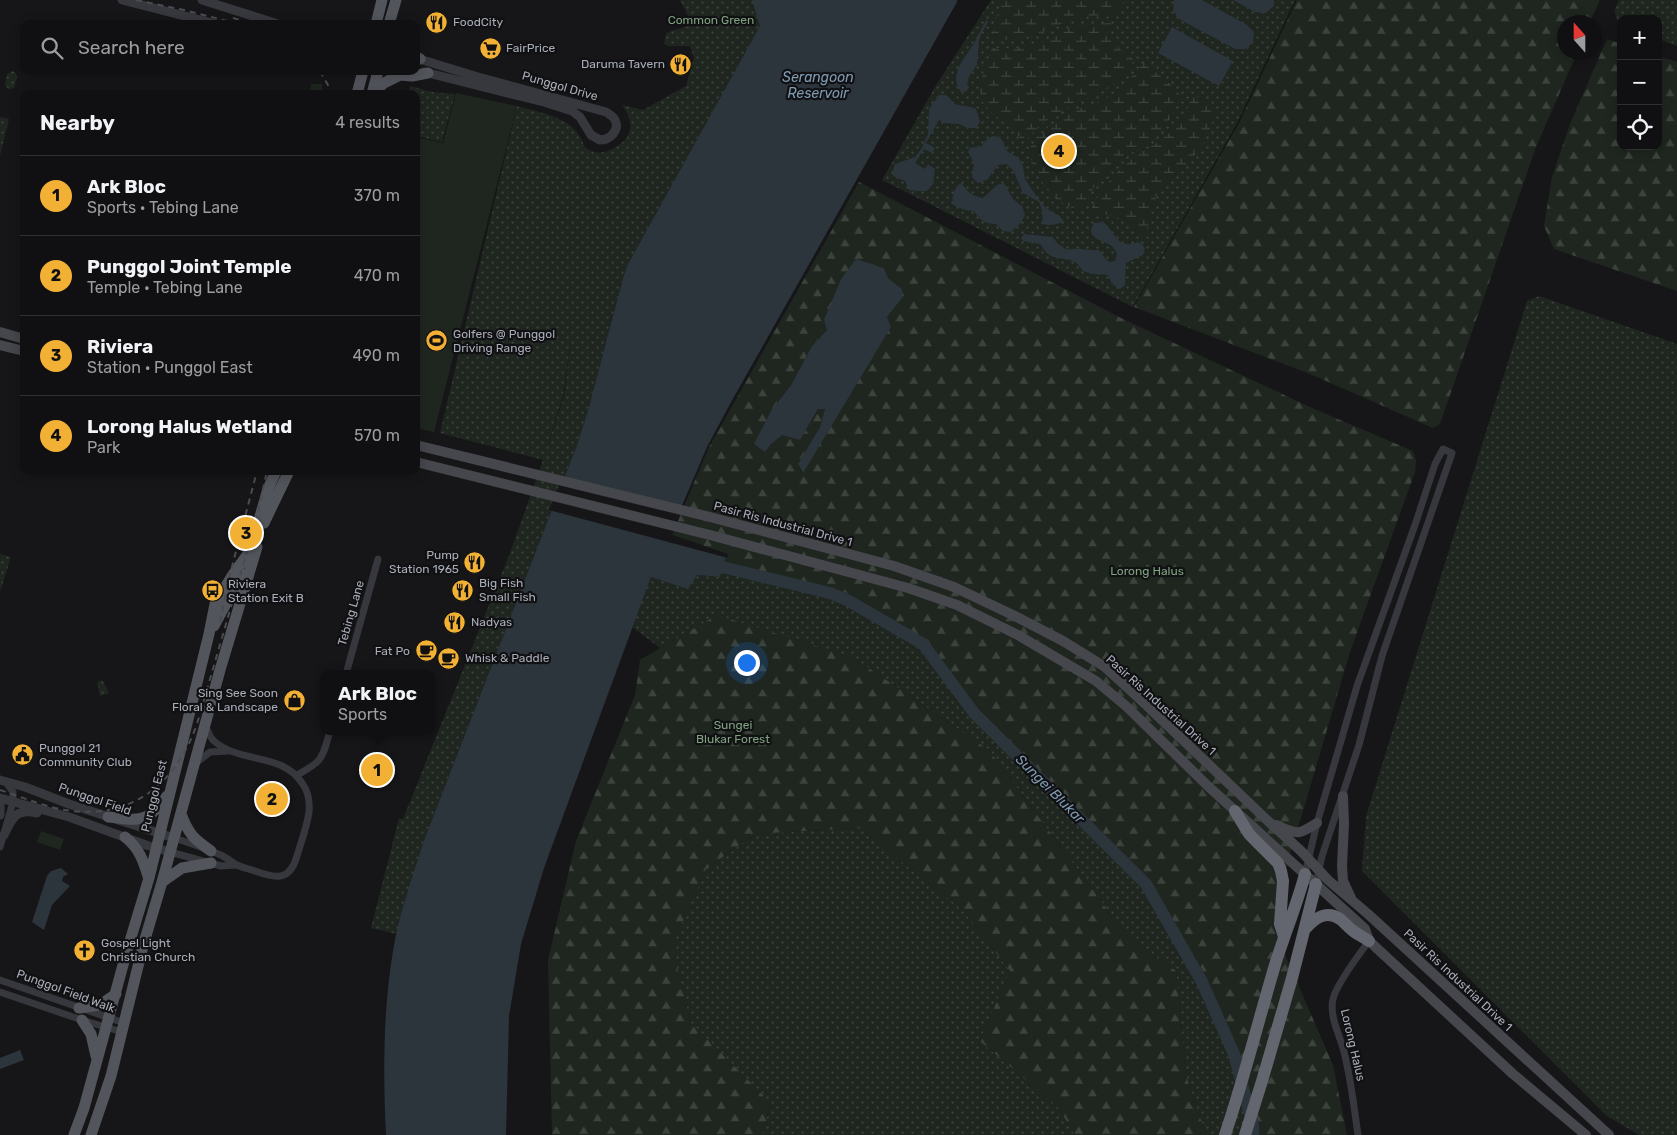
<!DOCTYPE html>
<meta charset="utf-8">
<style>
body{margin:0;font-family:Rubik,sans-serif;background:#1e1e20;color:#f1f3f6}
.controls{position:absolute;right:15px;top:15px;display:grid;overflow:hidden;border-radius:10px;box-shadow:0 2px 12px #0003}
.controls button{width:45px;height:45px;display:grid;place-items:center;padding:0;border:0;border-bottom:1px solid #303032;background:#101012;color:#f1f3f6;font:25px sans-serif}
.compass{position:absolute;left:1557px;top:15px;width:45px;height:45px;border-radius:50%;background:#101012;box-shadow:0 2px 12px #0003;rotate:339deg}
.you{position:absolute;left:746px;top:662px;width:18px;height:18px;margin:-12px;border:4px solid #fff;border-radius:50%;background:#1a73e8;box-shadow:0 0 0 8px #1a73e833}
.badge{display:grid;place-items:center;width:32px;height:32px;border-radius:50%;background:#f2b134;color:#111;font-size:16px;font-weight:700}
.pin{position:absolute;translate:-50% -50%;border:2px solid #fff;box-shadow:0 1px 5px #0006}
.popup{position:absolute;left:320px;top:670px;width:115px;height:65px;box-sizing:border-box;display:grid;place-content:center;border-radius:10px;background:#101012;filter:drop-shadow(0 1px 4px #0005);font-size:16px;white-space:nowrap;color:#9c9d9f}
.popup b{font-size:19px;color:#f1f3f6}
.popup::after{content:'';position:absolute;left:50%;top:100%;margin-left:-10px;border:10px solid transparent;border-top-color:#101012}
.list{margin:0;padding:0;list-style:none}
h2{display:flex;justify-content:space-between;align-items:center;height:65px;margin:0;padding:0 20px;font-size:21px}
h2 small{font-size:16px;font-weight:400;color:#9c9d9f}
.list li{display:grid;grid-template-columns:32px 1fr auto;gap:15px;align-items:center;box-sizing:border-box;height:80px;padding:0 20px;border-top:1px solid #303032}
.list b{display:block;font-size:19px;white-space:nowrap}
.list p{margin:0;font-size:16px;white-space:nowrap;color:#9c9d9f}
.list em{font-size:16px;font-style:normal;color:#9c9d9f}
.icon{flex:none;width:28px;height:28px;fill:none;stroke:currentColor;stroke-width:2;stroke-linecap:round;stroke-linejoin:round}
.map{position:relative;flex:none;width:1677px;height:1135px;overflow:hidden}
.search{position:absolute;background:#101012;box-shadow:0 2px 12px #0003;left:20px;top:20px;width:400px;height:55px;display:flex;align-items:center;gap:12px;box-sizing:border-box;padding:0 18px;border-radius:10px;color:#9c9d9f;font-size:19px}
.panel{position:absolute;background:#101012;box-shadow:0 2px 12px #0003;left:20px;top:90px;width:400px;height:385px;border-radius:10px}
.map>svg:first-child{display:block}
.grass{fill:url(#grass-dots);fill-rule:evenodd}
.forest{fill:url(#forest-firs);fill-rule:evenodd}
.wetland{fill:url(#wetland-marsh)}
.pitch{fill:#1e261f}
.water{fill:#2c353c}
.pier{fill:#161618}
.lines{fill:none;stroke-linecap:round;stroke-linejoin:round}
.river{stroke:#2c353c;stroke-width:12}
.minor{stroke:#37383d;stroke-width:7}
.tertiary{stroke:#37383d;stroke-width:9}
.secondary{stroke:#45474d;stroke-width:10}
.primary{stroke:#53555c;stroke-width:11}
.motorway{stroke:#63666e;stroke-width:12}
.rail{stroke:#4a4c52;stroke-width:2;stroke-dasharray:6 5;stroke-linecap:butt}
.labels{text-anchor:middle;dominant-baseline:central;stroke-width:4.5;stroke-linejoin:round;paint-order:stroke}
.park-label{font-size:12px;fill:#7fa381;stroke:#111113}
.poi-label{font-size:12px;fill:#a8adb8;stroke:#111113;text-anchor:start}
.street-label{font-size:12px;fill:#a8adb8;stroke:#111113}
.water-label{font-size:14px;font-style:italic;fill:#7f9bb3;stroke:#111113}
</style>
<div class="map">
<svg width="1677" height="1135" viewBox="0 0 1677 1135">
<defs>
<pattern id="grass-dots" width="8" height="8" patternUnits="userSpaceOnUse" patternTransform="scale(1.25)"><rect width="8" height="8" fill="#1e261f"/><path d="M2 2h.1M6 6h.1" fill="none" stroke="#3c433d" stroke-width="1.8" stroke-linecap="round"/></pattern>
<pattern id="forest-firs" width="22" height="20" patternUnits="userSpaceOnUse" patternTransform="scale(1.25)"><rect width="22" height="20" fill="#1e261f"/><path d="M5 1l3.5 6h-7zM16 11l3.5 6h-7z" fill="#3c433d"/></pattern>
<pattern id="wetland-marsh" width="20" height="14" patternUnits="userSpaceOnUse" patternTransform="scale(1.25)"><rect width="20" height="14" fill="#1e261f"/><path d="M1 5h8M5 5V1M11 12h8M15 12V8" fill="none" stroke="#3c433d"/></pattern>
</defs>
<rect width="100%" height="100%" fill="#161618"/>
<path class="grass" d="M680,0H775L628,264L623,278L589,407L577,445L423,843L403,911L397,934L371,928L399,818L403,819L510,553L543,460L440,433L517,106C531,110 548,113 561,120C570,124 575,129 581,138C582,140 584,146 586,148C599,159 619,148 627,137C634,126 629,115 622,105L643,110L686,86L694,58L690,46H668L664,44L666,33C675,29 684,29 691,22ZM571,339L564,397L544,456L563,397Z
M991,0H1295L1237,123L1133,307L882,180L935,87Z
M1619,0H1677V46L1658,39V19H1621L1620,26L1614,11Z
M13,71L16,73L17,77L14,88L9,89L5,86L7,74Z
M410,86L432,92L455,94L442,142L416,136V94H393L403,90H409Z
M0,117L9,119L0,156Z
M1539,296L1677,344V1135H1639L1607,1116L1362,871L1366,816L1527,301Z
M0,554L11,557L0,592Z
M726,556L839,573L917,617L1155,867L1242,1035L1266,1135H1206L1186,1075L1176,971L1126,935L989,750L854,658L717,616L660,648L632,627L651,577L697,575L720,577Z
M102,680L104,683L109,693L100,696L97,682Z
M859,828L962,909L1010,971L980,1041L1058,1107L1075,1135H762L771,1103L691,1023L671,947L706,869L755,834Z"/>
<path class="forest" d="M1297,0H1600L1590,22H1564V52L1577,53L1536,147L1440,424L1433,428L1310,374L1134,307L1239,123Z
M1607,39L1621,44V146H1658V56L1677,62V291L1554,249L1544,226L1552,177L1570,124Z
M859,182L1121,318L1312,408L1413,451L1416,461L1415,472L1350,652L1279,892L1275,931L1333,1065L1347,1135H1258V1127L1240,1053L1207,978L1152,883L978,709L926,640L849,594L834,588L725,563L728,554L672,535L709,447ZM884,268L888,278L902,289L901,298L887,317L802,473L798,464L820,427L825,409H818L800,440L782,434L770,445L771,411L791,385L812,346L827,330L841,279Z
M717,615L854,658L989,750L1126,935L1176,971L1186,1075L1206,1135H1075L1058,1107L980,1041L1010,971L962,909L859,828L755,834L706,869L672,947L691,1023L771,1103L762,1135H552L548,960L576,841L635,695L640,660Z"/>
<path class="wetland" d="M1001,0H1125L1113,15L1091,16L1061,24L1033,36L1012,40L992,39Z
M1111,23C1109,43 1119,49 1134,60L1126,73L1106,89L1058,113L1040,125L1024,142L1007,124L993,114L982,101L979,86L992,48H1018L1042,42L1064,30L1086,24Z
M1144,62L1178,91L1180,96L1172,116L1159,134L1114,165L1094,187L1081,212C1073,208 1064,204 1056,199C1043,190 1035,165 1027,151L1048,127L1073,111L1099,102L1120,90Z
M1192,95L1207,101L1215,111C1210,138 1195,158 1175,177C1170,182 1162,187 1158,193C1151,207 1148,223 1146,239L1125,220L1104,214H1089C1098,193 1112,175 1131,160C1146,149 1164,140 1177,126C1185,118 1189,105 1192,95Z"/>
<path class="pitch" d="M311,84H322V94H310Z
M456,93L517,106L434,432L416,428V137L443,143Z
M41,831L64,839L60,850L37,842Z"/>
<path class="water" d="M752,0H957V2L730,404L707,447L669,536L726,556L720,577L697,575L688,589L651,577L544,868L521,944L509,1016L506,1135H386C383,1074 383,1011 393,951C399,914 412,879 423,843L577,445L589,407L623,278L628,264L760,26Z
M1174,0H1202L1247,25L1254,32L1253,43L1245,49H1235L1179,19L1173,11Z
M1233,0H1274V6L1266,13L1255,12Z
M987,20L988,22L981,34L979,41L977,65L968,78L967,91L961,92C948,75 964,60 973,45C978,37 981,27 987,20Z
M1172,27L1233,61L1219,86L1158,53Z
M250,90V94H212V91Z
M939,95H946L950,98L953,103C961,107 969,105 976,109L980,122L976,128H968L959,124L944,123L939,120L926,143L935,148L932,153L924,149L915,163L925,169L928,164L935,169L933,184L927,191H919L909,190L905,181L893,176V170L895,164L915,157L922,148L928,134L929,109Z
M992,136L1000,137L1008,152L1019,158L1023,166L1025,179L1037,197L1047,209L1060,216L1064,221C1057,225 1050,226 1043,224L1042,210L1039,202L1023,193L1013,170L1007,164L998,165L987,180L978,183L972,177L974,163L968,152L970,148L982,146L985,141Z
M961,183C969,192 969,195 983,198L997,185L1004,183L1013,199L1022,206L1025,215L1021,223L1011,232L1003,231L996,224C984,224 980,220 974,211L965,210L953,205C951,197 954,188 961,183Z
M1103,222C1116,232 1116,250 1138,242L1142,244L1145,249L1143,255L1126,263L1125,285L1120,289L1112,284L1108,275L1092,274L1083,271C1072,253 1060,263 1048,254C1045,252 1043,247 1040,244L1023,241L1021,238L1024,234L1053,237L1057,243L1067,250C1078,247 1088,251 1099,250L1106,259L1110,262L1115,261L1117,254L1112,246L1097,239L1092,235L1091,229L1094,223Z
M856,259L884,268L888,278L902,289V298L887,317L891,327L803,473L798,464L820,427L825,409H818L800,440L782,435L770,445L765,452L754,444L771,411L791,385L812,346L827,330L824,320L841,279Z
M61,868L68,874L63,877L62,881L70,886L52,905L44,930L32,922L47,876L51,871Z
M20,1050L24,1060L0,1069V1058Z"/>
<path class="pier" d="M562,478L683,508L672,535L727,554L728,558L549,510Z"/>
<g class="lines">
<path class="river" d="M722,567L830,593L849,601L923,644L974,713L1146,884L1202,982L1234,1054L1253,1126V1135"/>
<path class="minor" d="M346,674L378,559
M196,763L210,752L228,751
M297,775C323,761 322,759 330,731
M174,838C190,843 206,849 221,855C227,858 232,862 237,865C243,868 250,869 255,871C276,879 290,881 297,856C301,842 307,827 309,812C310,801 308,791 302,783C282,752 240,764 214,741C209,737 208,730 205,725
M0,847L13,802V792L5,781
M170,852L221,866L237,865
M1305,874L1317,823L1357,686L1415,525L1435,464L1443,449L1452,453L1382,656L1359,745L1322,856L1316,884
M0,980L124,1023
M0,992L82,1020L122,1032
M1358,1135C1354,1107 1351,1079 1344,1052C1340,1035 1329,1017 1333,999C1336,985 1360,953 1369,941"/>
<path class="tertiary" d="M122,0L216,24
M202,0L278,24
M416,58L478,77L606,112C609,114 613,116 615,120C620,130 610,140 600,140L591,135L580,117L572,111L544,102L424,72
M0,780L25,787L69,804L174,838
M0,798L69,817L146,845L170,852
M0,804V815
M4,835C12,818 16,808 37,813"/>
<path class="secondary" d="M0,332L24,339
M0,345L24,351
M416,445L710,517L894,566L954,587L1015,616L1063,641L1105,667L1140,699L1268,821L1301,851L1328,880L1368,914L1609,1135
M416,462L710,535L908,588L957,605L1018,635L1096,681L1126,706L1209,787L1352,917L1365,929L1369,941L1513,1074L1586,1135
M1343,796L1344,824L1342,866L1343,881L1351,898
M1276,825C1298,834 1297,836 1317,823"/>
<path class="primary" d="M376,24L382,0
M389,24L396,0
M416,57L420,59
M357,94L363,71
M372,94L384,83L400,75L412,76L428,73
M372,94L378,71
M264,523L289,471
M214,626L242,574
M181,814C189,835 194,839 211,851
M108,817C123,818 142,824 154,811C159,806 163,801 167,796
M125,837C139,848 143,860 148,876
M162,882L182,868L211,863
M79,1008L100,1005L116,994
M82,1020L91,1034L96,1056
M74,1135L84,1108L126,954L149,878L209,634L215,604L232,576L250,551L268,489L276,471
M91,1135L111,1076L143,946L162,882L220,670L257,547"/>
<path class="motorway" d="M1235,811L1249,834L1278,863L1281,871L1283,881L1280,924L1284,937
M1305,929C1314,919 1326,909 1340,919C1344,922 1348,927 1352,930C1357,934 1363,937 1369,941
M1225,1135C1244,1079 1258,1022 1275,965C1284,935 1297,905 1305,874
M1245,1135L1262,1081L1292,978L1316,884"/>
<path class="rail" d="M136,0L184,10L239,24
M233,18L254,24
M320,71L333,94
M220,622L228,582L257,471
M0,790C18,796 36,803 55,808C125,824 174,789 197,724L257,517L267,471"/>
</g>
<defs>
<symbol id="restaurant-disc" viewBox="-11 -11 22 22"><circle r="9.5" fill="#f2b134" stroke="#111113"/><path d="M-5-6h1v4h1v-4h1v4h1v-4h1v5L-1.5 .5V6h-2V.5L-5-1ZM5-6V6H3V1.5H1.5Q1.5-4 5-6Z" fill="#111"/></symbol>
<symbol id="supermarket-disc" viewBox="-11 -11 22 22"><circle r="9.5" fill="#f2b134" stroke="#111113"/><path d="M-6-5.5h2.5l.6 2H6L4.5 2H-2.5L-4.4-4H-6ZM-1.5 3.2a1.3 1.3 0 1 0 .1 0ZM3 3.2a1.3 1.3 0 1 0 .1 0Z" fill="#111"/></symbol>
<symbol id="stadium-disc" viewBox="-11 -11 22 22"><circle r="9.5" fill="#f2b134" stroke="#111113"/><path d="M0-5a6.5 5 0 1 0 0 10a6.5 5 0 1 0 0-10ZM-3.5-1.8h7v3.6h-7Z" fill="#111"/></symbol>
<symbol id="bus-disc" viewBox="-11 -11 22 22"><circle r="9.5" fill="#f2b134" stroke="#111113"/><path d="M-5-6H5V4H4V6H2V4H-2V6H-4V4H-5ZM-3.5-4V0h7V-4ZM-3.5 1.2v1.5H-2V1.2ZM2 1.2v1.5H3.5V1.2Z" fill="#111"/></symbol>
<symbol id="cafe-disc" viewBox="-11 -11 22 22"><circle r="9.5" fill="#f2b134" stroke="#111113"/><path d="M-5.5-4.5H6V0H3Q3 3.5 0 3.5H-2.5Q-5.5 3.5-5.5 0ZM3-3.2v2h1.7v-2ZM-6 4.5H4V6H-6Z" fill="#111"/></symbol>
<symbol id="shop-disc" viewBox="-11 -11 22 22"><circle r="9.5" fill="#f2b134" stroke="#111113"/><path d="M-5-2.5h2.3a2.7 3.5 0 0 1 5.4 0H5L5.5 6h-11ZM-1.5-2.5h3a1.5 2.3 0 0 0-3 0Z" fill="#111"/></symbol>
<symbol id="civic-disc" viewBox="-11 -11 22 22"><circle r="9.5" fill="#f2b134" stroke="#111113"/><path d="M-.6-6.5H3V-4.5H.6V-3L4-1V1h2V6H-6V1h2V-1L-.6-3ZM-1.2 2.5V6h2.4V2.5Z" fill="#111"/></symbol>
<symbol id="church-disc" viewBox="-11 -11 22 22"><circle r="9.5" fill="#f2b134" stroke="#111113"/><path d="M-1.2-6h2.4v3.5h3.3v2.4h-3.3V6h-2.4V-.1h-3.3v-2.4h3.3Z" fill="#111"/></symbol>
</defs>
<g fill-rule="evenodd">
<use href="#restaurant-disc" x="424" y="10" width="25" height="25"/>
<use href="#supermarket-disc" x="478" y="36" width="25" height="25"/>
<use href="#restaurant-disc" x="668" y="52" width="25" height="25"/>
<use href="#stadium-disc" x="424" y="328" width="25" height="25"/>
<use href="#restaurant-disc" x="462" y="550" width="25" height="25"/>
<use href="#restaurant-disc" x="450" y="578" width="25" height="25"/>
<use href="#bus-disc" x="200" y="578" width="25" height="25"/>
<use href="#restaurant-disc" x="442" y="610" width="25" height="25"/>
<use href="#cafe-disc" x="414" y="638" width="25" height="25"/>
<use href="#cafe-disc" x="436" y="646" width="25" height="25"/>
<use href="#shop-disc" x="282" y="688" width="25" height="25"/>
<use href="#civic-disc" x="10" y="742" width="25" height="25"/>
<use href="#church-disc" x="72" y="938" width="25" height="25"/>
</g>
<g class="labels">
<g class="park-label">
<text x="711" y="20">Common Green</text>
<text x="1147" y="571">Lorong Halus</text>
<text x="733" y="725">Sungei<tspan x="733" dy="14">Blukar Forest</tspan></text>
</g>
<g class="poi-label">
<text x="453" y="22">FoodCity</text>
<text x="506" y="48">FairPrice</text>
<text x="665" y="64" text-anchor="end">Daruma Tavern</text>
<text x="453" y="334">Golfers @ Punggol<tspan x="453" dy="14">Driving Range</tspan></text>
<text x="459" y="555" text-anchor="end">Pump<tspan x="459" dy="14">Station 1965</tspan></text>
<text x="479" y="583">Big Fish<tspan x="479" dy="14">Small Fish</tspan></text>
<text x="228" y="584">Riviera<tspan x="228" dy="14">Station Exit B</tspan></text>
<text x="471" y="622">Nadyas</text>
<text x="410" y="651" text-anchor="end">Fat Po</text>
<text x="465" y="658">Whisk &amp; Paddle</text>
<text x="278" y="693" text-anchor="end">Sing See Soon<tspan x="278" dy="14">Floral &amp; Landscape</tspan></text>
<text x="39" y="748">Punggol 21<tspan x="39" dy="14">Community Club</tspan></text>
<text x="101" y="943">Gospel Light<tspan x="101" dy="14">Christian Church</tspan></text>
</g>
<g class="street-label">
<text transform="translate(560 86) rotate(16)">Punggol Drive</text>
<text transform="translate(783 524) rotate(15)">Pasir Ris Industrial Drive 1</text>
<text transform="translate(351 613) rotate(-74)">Tebing Lane</text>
<text transform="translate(1161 705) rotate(42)">Pasir Ris Industrial Drive 1</text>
<text transform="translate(154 796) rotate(-76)">Punggol East</text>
<text transform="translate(95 799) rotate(19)">Punggol Field</text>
<text transform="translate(1458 980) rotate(43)">Pasir Ris Industrial Drive 1</text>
<text transform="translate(66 991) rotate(20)">Punggol Field Walk</text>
<text transform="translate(1353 1045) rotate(77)">Lorong Halus</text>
</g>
<g class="water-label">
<text x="818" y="77">Serangoon<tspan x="818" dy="16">Reservoir</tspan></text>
<text transform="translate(1050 789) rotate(45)">Sungei Blukar</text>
</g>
</g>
</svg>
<div class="controls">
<button>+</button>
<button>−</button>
<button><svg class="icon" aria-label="locate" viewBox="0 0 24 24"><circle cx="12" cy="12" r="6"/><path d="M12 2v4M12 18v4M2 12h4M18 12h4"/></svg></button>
</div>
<svg class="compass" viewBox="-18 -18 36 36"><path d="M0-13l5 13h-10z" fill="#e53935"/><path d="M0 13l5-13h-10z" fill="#9c9d9f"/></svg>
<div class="you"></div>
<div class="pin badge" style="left:377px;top:770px">1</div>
<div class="popup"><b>Ark Bloc</b>Sports</div>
<div class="pin badge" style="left:272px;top:799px">2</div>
<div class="pin badge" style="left:246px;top:533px">3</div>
<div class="pin badge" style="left:1059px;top:151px">4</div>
<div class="search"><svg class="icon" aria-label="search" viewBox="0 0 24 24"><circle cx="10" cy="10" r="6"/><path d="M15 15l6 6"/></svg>Search here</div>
<section class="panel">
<h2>Nearby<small>4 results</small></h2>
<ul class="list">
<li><span class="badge">1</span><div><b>Ark Bloc</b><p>Sports · Tebing Lane</p></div><em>370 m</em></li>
<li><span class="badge">2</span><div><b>Punggol Joint Temple</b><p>Temple · Tebing Lane</p></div><em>470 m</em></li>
<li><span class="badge">3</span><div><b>Riviera</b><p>Station · Punggol East</p></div><em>490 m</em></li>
<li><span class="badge">4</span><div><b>Lorong Halus Wetland</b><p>Park</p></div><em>570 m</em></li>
</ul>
</section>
</div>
